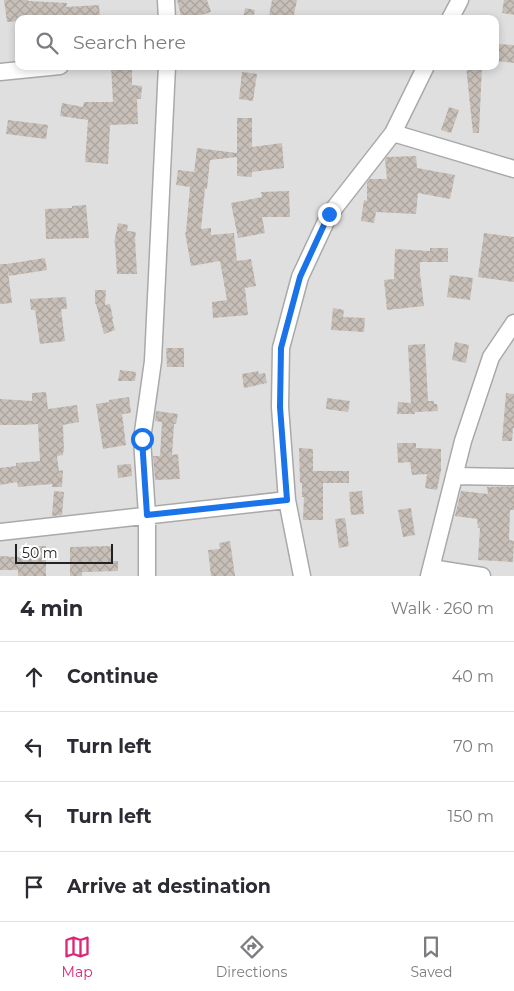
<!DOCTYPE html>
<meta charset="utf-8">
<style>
body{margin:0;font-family:Montserrat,sans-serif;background:#f7f7f7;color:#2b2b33}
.scale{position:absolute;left:15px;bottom:12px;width:98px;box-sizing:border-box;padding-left:5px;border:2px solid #222;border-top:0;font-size:14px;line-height:18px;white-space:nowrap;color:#222;-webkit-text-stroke:4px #fff;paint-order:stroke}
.stop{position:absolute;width:15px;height:15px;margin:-11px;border:4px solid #1a73e8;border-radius:50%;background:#fff}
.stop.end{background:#1a73e8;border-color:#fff;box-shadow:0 1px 5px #0008}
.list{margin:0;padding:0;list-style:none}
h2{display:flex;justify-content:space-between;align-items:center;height:65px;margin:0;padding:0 20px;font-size:21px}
h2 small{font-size:16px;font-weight:400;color:#7c7c81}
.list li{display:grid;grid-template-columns:32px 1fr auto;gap:15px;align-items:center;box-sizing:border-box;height:70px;padding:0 20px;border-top:1px solid #e1e1e2}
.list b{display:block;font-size:19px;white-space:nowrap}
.list em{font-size:16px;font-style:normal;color:#7c7c81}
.icon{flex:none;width:28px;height:28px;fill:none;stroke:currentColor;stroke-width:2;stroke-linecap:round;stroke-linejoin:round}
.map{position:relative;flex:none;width:514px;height:576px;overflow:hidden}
.search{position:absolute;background:#fff;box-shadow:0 2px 8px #0003;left:15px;right:15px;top:15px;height:55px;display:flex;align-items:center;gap:12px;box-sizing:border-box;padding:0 18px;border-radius:10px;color:#7c7c81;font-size:19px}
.sheet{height:345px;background:#fff}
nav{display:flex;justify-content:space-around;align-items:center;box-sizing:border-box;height:70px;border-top:1px solid #e1e1e2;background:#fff;font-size:14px;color:#7c7c81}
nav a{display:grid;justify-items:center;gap:2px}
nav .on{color:#db2777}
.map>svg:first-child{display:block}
.residential{fill:#e0dfdf;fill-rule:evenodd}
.building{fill:url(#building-cross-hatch)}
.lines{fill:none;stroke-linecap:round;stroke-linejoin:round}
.minor-casing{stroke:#a9a9a9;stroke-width:19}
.minor{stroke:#fff;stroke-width:16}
.route{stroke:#1a73e8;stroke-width:6}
</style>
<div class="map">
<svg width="514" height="576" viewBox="0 0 514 576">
<defs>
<pattern id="building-cross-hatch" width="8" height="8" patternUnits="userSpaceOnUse" patternTransform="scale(1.25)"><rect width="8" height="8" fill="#c7bfb8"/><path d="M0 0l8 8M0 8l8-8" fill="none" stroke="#aba49e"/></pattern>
</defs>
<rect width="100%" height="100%" fill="#f2efe9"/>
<path class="residential" d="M0,0H514V576H0ZM19,19H495V66H19Z"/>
<path class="building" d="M4,0H28V1L67,3L66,7L99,5L100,19H19V21L7,22Z
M177,0H207L211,12L188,19H182Z
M272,0H297L293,19H285L269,16Z
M504,0H514V15L502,13Z
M245,8L255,10L253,19H243Z
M498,44L514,45V63L496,61Z
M111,66H132V85L142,86L141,99H137L138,124L110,125L108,164L85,162L88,120L60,116L62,103L83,107L84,102H113Z
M466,66H482L479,133H473Z
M242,72L257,74L253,101L239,99Z
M449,107L459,110L451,133L441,130Z
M237,118H252V147L282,143L284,168L252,172V177L237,176Z
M8,120L48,125L46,139L6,134Z
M197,148L237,153V157L210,160L207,189H205L201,229L211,228V235L234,233L237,261L251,259L256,286L245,288L248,315L213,318L212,302L227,300L220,261L191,266L185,232H186L190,187L176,185L178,170L194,172Z
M416,156L417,168L455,175L450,199L418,193L416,214L376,212L374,223L361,221L364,200L367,201V183L370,179H387L385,159L387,157Z
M289,191L290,217H262L265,233L238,238L231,203L262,197L261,192Z
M86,205L89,238L46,239L45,209L72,208V206Z
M118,223L128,225L127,231L136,232L135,238L137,274H117L115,243H114Z
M484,233L514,237V282L478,277Z
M430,248H448V262H420V274L424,306L387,310L384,280L394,279L395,249L430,251Z
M45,258L47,270L9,276L7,264Z
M0,264H7L12,303L0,304Z
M450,275L473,278L470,300L447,297Z
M95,290H106L105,305L110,304L113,319H112L115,330L104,334L96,304H95Z
M66,297L67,309H61L65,341L40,344L35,310H31L30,299Z
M333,308L344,310L343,317L365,318L364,332L331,330Z
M455,342L469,345L466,363L452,360Z
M425,344L428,401H434V404H437L438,411L415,412V414H397L398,402L411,403L408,345Z
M166,348H184V367H167Z
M120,370L136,372L135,381H118Z
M258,371L259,374L265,373L267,383L244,388L242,374Z
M46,392L48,409L77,405L79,422L63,425L64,452H63V455L57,456L59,471L63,470L62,487H52V484L18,487L17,482L0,485V468L16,466V463L40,461L38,424L23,425H0V399L32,401V393Z
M506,393L514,394V428H513L512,441H502Z
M129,397L131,413L122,414L126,445L103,449L96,404L109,402V400Z
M327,398L350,401L348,412L326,409Z
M156,411L178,414L176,424H174L172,455L178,454L180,479L155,480L153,456H160L162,422L155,421Z
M397,443H416V448L441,449V470L437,490L425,488L427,474L412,475L410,462L398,463Z
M299,448L313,449V471H349V483H323V520H303L304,497H302V483H300Z
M131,464L132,476L118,478L117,465Z
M487,487H514V510H510L509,540L514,541L513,562L478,560L480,528H478L477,519L455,516L461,491L488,494Z
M54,491L64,492L62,515L52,516Z
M362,491L364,514L351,515L349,492Z
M411,508L415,535L403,537L398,510Z
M345,518L349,546L339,548L335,519Z
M230,541L235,576H211L208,550L220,549L219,543Z
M32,546H46V576H18V570H0V556L32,558Z
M113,546V561H118V571L83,572H82V576H70V547Z"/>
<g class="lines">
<defs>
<path id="minor" d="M166,0L167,19
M450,19L460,0
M0,72L60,66
M393,133L514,169
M454,476L514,477
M0,532L287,500
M431,568L482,576
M147,576V515L142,439L153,361L167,66
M302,576L287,500L280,407L281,348L300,277L329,215L393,133L426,66
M429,576L463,441L491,357L514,323"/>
</defs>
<use href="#minor" class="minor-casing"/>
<use href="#minor" class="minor"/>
</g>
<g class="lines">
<path class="route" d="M142,439L147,515L287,500L280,407L281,348L300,277L329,214"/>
</g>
</svg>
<div class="scale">50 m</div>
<div class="stop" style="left:142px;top:439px"></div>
<div class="stop end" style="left:329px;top:214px"></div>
<div class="search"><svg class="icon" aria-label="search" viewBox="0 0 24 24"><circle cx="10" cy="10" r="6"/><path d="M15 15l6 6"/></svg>Search here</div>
</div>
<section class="sheet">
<h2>4 min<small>Walk · 260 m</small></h2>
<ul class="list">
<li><svg class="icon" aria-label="ahead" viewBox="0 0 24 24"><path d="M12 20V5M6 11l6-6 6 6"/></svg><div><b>Continue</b></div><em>40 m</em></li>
<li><svg class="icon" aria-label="left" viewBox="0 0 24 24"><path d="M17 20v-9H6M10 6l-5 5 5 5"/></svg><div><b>Turn left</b></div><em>70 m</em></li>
<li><svg class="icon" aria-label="left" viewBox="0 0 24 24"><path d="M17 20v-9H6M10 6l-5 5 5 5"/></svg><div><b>Turn left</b></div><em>150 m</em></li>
<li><svg class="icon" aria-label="arrive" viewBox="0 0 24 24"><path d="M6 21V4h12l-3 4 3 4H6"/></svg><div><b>Arrive at destination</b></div></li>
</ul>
</section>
<nav>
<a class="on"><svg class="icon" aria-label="map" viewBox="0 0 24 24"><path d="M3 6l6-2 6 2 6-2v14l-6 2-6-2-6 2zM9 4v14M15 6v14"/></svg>Map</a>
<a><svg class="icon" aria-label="directions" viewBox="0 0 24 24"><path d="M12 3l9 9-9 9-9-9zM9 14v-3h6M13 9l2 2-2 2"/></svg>Directions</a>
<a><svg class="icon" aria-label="saved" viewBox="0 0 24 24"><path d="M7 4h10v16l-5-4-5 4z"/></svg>Saved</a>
</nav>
